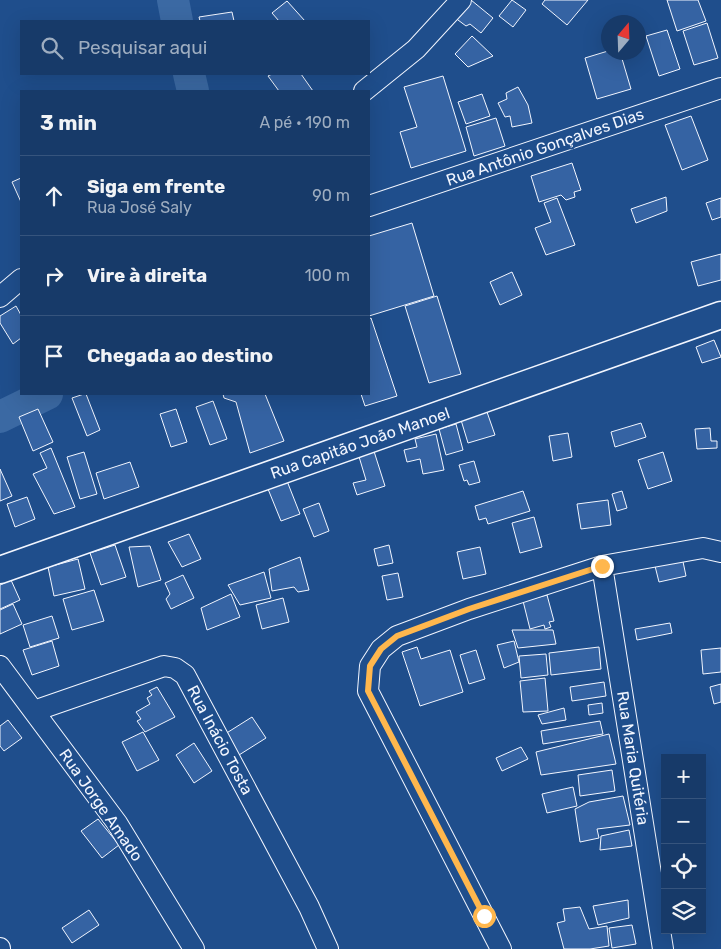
<!DOCTYPE html>
<html lang="pt">
<meta charset="utf-8">
<style>
body{margin:0;font-family:Rubik,sans-serif;background:#244571;color:#f1f3f6}
.controls{position:absolute;right:15px;bottom:15px;display:grid;overflow:hidden;border-radius:0px;box-shadow:0 5px 20px #0002}
.controls button{width:45px;height:45px;display:grid;place-items:center;padding:0;border:0;border-bottom:1px solid #36547d;background:#173a69;color:#f1f3f6;font:25px sans-serif}
.compass{position:absolute;left:601px;top:15px;width:45px;height:45px;border-radius:50%;background:#173a69;box-shadow:0 5px 20px #0002;rotate:19deg}
.stop{position:absolute;width:15px;height:15px;margin:-11px;border:4px solid #ffb74d;border-radius:50%;background:#fff}
.stop.end{background:#ffb74d;border-color:#fff;box-shadow:0 1px 5px #0008}
.list{margin:0;padding:0;list-style:none}
h2{display:flex;justify-content:space-between;align-items:center;height:65px;margin:0;padding:0 20px;font-size:21px}
h2 small{font-size:16px;font-weight:400;color:#9eadc0}
.list li{display:grid;grid-template-columns:32px 1fr auto;gap:15px;align-items:center;box-sizing:border-box;height:80px;padding:0 20px;border-top:1px solid #36547d}
.list b{display:block;font-size:19px;white-space:nowrap}
.list p{margin:0;font-size:16px;white-space:nowrap;color:#9eadc0}
.list em{font-size:16px;font-style:normal;color:#9eadc0}
.icon{flex:none;width:28px;height:28px;fill:none;stroke:currentColor;stroke-width:2;stroke-linecap:round;stroke-linejoin:round}
.map{position:relative;flex:none;width:721px;height:949px;overflow:hidden}
.search{position:absolute;background:#173a69;box-shadow:0 5px 20px #0002;left:20px;top:20px;width:350px;height:55px;display:flex;align-items:center;gap:12px;box-sizing:border-box;padding:0 18px;border-radius:0px;color:#9eadc0;font-size:19px}
.panel{position:absolute;background:#173a69;box-shadow:0 5px 20px #0002;left:20px;top:90px;width:350px;height:305px;border-radius:0px}
.map>svg:first-child{display:block}
.lines{fill:none;stroke-linecap:round;stroke-linejoin:round}
.river{stroke:#3b69a3;stroke-width:32}
.building{fill:#3563a3;stroke:#f2f6ff}
.minor-casing{stroke:#f2f6ff;stroke-width:22}
.major-casing{stroke:#f2f6ff;stroke-width:29}
.minor{stroke:#1f4e8c;stroke-width:20}
.major{stroke:#1f4e8c;stroke-width:26}
.route{stroke:#ffb74d;stroke-width:6}
.labels{text-anchor:middle;dominant-baseline:central;stroke-width:4;stroke-linejoin:round;paint-order:stroke}
.street-label{font-size:16px;fill:#f2f6ff;stroke:#1f4e8c}
</style>
<div class="map">
<svg width="721" height="949" viewBox="0 0 721 949">
<rect width="100%" height="100%" fill="#1f4e8c"/>
<g class="lines">
<path class="river" d="M173,0L177,21
M189,74L193,91
M0,417L47,394"/>
</g>
<path class="building" d="M467,0H471L493,18L481,33L470,24L466,26L454,17Z
M512,0L526,10L513,27L499,16Z
M545,0H588L567,25L542,4Z
M667,0H698L706,21L677,31Z
M287,1L305,21H279L272,13Z
M232,12L234,21H200L199,17Z
M707,23L718,58L694,65L683,31Z
M667,30L680,69L659,76L646,36Z
M472,36L493,56L468,67L455,54Z
M608,51V52H620L631,89L597,99L585,58Z
M272,74H301L313,91H279L268,76Z
M443,76L466,151L411,168L400,132L417,127L404,87Z
M518,87L528,105L532,123L512,127L510,116L505,117L498,103L507,99L506,93Z
M482,94L490,116L466,124L458,102Z
M691,116L708,160L682,170L665,125Z
M496,118L505,146L474,156L466,127Z
M572,163L581,190L574,192L575,197L566,200L561,195L539,202L531,176Z
M21,178V202L12,182Z
M666,197L667,211L636,223L631,209Z
M557,198L575,245L546,255L535,228L551,222L544,203Z
M721,198V217L712,220L706,203Z
M412,223L434,296L369,316V236Z
M721,254V280L698,286L691,262Z
M512,272L522,295L500,305L490,282Z
M437,296L461,374L429,383L405,306Z
M16,306L21,315V338L13,344L0,323V316Z
M371,318L397,396L365,406L361,394H369V319Z
M714,340L721,357L702,363L696,347Z
M84,394H86L100,430L87,436L72,398Z
M223,394H265L284,441L250,453L236,402L224,398Z
M213,401L227,439L210,445L196,407Z
M38,409L53,442L33,451L19,417Z
M176,409L187,442L171,447L160,414Z
M487,412L495,435L468,443L461,420Z
M641,423L646,437L615,447L611,432Z
M456,424L463,450L446,455L439,429Z
M710,428L711,441H717V448L697,449L695,429Z
M568,433L572,457L553,461L549,436Z
M436,434L444,470L423,474L420,459L407,462L404,450L417,447L415,439Z
M372,445L385,486L357,495L353,483L366,480L357,450Z
M51,448L75,507L54,514L33,474L47,468L40,453Z
M84,452L97,494L80,499L67,457Z
M663,452L672,481L648,489L638,460Z
M474,461L480,482L469,485L467,480L464,481L459,465Z
M130,462L139,487L104,499L96,473Z
M0,469L12,496L0,501Z
M287,481L300,514L281,521L268,489Z
M523,491L530,511L488,524L486,518L479,520L475,506Z
M622,491L627,508L617,511L612,494Z
M27,497L35,519L15,527L7,504Z
M608,500L611,525L581,529L577,504Z
M319,503L329,531L314,537L303,509Z
M534,517L542,547L520,553L512,523Z
M189,534L201,559L182,567L168,542Z
M115,545L126,577L101,585L90,553Z
M389,545L393,563L378,566L374,549Z
M150,546L161,580L138,587L129,547Z
M480,547L486,574L463,579L457,552Z
M681,552L686,576L659,582L653,558Z
M300,557L309,590L298,592L294,587L272,591L269,569Z
M78,559L85,589L54,596L48,567Z
M264,572L271,598L240,605L228,585Z
M398,573L403,597L387,600L382,576Z
M183,575L194,598L171,609L166,599L170,594L165,583Z
M11,580L20,600L0,609V585Z
M94,590L104,621L72,630L63,599Z
M231,594L240,617L207,630L201,608Z
M547,595L554,621L549,622L551,627L545,629L544,625L530,629L523,601Z
M283,598L289,622L262,629L256,605Z
M13,604L22,624L0,634V610Z
M52,616L59,638L30,647L23,625Z
M670,623L672,633L637,640L635,629Z
M512,630H553L556,644L518,648Z
M52,641L59,666L32,675L23,650Z
M514,641L519,662L504,668L497,645Z
M417,647L421,659L450,650L463,692L420,706L402,652Z
M599,647L601,669L551,675L549,653Z
M721,648V672L703,674L701,650Z
M476,650L485,679L469,684L460,655Z
M546,654L548,675L521,678L519,656Z
M545,678L548,711L523,712L520,681Z
M604,682L606,696L572,701L570,687Z
M721,684V702L714,704L710,687Z
M157,687L175,717L145,732L137,721L141,719L136,712L150,704L147,698L152,695L149,691Z
M602,703L603,713L589,715L588,705Z
M564,708L566,720L542,724L538,715Z
M252,717L266,738L239,755L225,734Z
M8,720L22,738L4,751L0,746V726Z
M600,721L603,734L543,744L541,731Z
M143,732L159,760L137,771L122,742Z
M609,734L616,764L541,775L536,752Z
M194,743L212,771L194,783L176,755Z
M521,747L528,759L502,771L496,758Z
M612,770L615,791L580,796L578,775Z
M573,787L577,806L547,813L542,794Z
M623,796L630,825L597,829L599,838L580,842L575,809L589,802Z
M98,819L119,845L102,858L81,831Z
M629,830L632,846L600,850L601,836Z
M628,900L629,918L598,925L593,906Z
M580,907L589,929L607,926L609,946L590,949H564L557,923L565,921L563,909Z
M89,910L99,925L72,943L62,928Z
M632,925L636,944L612,948L609,928Z"/>
<g class="lines">
<defs>
<path id="minor" d="M364,91L416,49L461,0
M369,206L721,88
M0,297L21,279
M602,566L663,949
M0,666L117,823L194,949
M34,711L164,666L175,668L185,675L309,907L328,949
M0,948V949
M501,949L368,691L370,666L381,649L397,636L469,609L602,566L703,548L721,552"/>
<path id="major" d="M0,570L721,315"/>
</defs>
<use href="#minor" class="minor-casing"/>
<use href="#major" class="major-casing"/>
<use href="#minor" class="minor"/>
<use href="#major" class="major"/>
</g>
<g class="lines">
<path class="route" d="M484,916L368,691L370,666L381,649L397,636L469,609L602,566"/>
</g>
<g class="labels">
<g class="street-label">
<text transform="translate(545 147) rotate(-19)">Rua Antônio Gonçalves Dias</text>
<text transform="translate(360 443) rotate(-19)">Rua Capitão João Manoel</text>
<text transform="translate(220 740) rotate(62)">Rua Inácio Tosta</text>
<text transform="translate(633 758) rotate(81)">Rua Maria Quitéria</text>
<text transform="translate(101 805) rotate(55)">Rua Jorge Amado</text>
</g>
</g>
</svg>
<div class="controls">
<button>+</button>
<button>−</button>
<button><svg class="icon" aria-label="locate" viewBox="0 0 24 24"><circle cx="12" cy="12" r="6"/><path d="M12 2v4M12 18v4M2 12h4M18 12h4"/></svg></button>
<button><svg class="icon" aria-label="layers" viewBox="0 0 24 24"><path d="M12 4l9 5-9 5-9-5zM3 14l9 5 9-5"/></svg></button>
</div>
<svg class="compass" viewBox="-18 -18 36 36"><path d="M0-13l5 13h-10z" fill="#e53935"/><path d="M0 13l5-13h-10z" fill="#9eadc0"/></svg>
<div class="stop" style="left:484px;top:916px"></div>
<div class="stop end" style="left:602px;top:566px"></div>
<div class="search"><svg class="icon" aria-label="search" viewBox="0 0 24 24"><circle cx="10" cy="10" r="6"/><path d="M15 15l6 6"/></svg>Pesquisar aqui</div>
<section class="panel">
<h2>3 min<small>A pé · 190 m</small></h2>
<ul class="list">
<li><svg class="icon" aria-label="ahead" viewBox="0 0 24 24"><path d="M12 20V5M6 11l6-6 6 6"/></svg><div><b>Siga em frente</b><p>Rua José Saly</p></div><em>90 m</em></li>
<li><svg class="icon" aria-label="right" viewBox="0 0 24 24"><path d="M7 20v-9h11M14 6l5 5-5 5"/></svg><div><b>Vire à direita</b></div><em>100 m</em></li>
<li><svg class="icon" aria-label="arrive" viewBox="0 0 24 24"><path d="M6 21V4h12l-3 4 3 4H6"/></svg><div><b>Chegada ao destino</b></div></li>
</ul>
</section>
</div>
